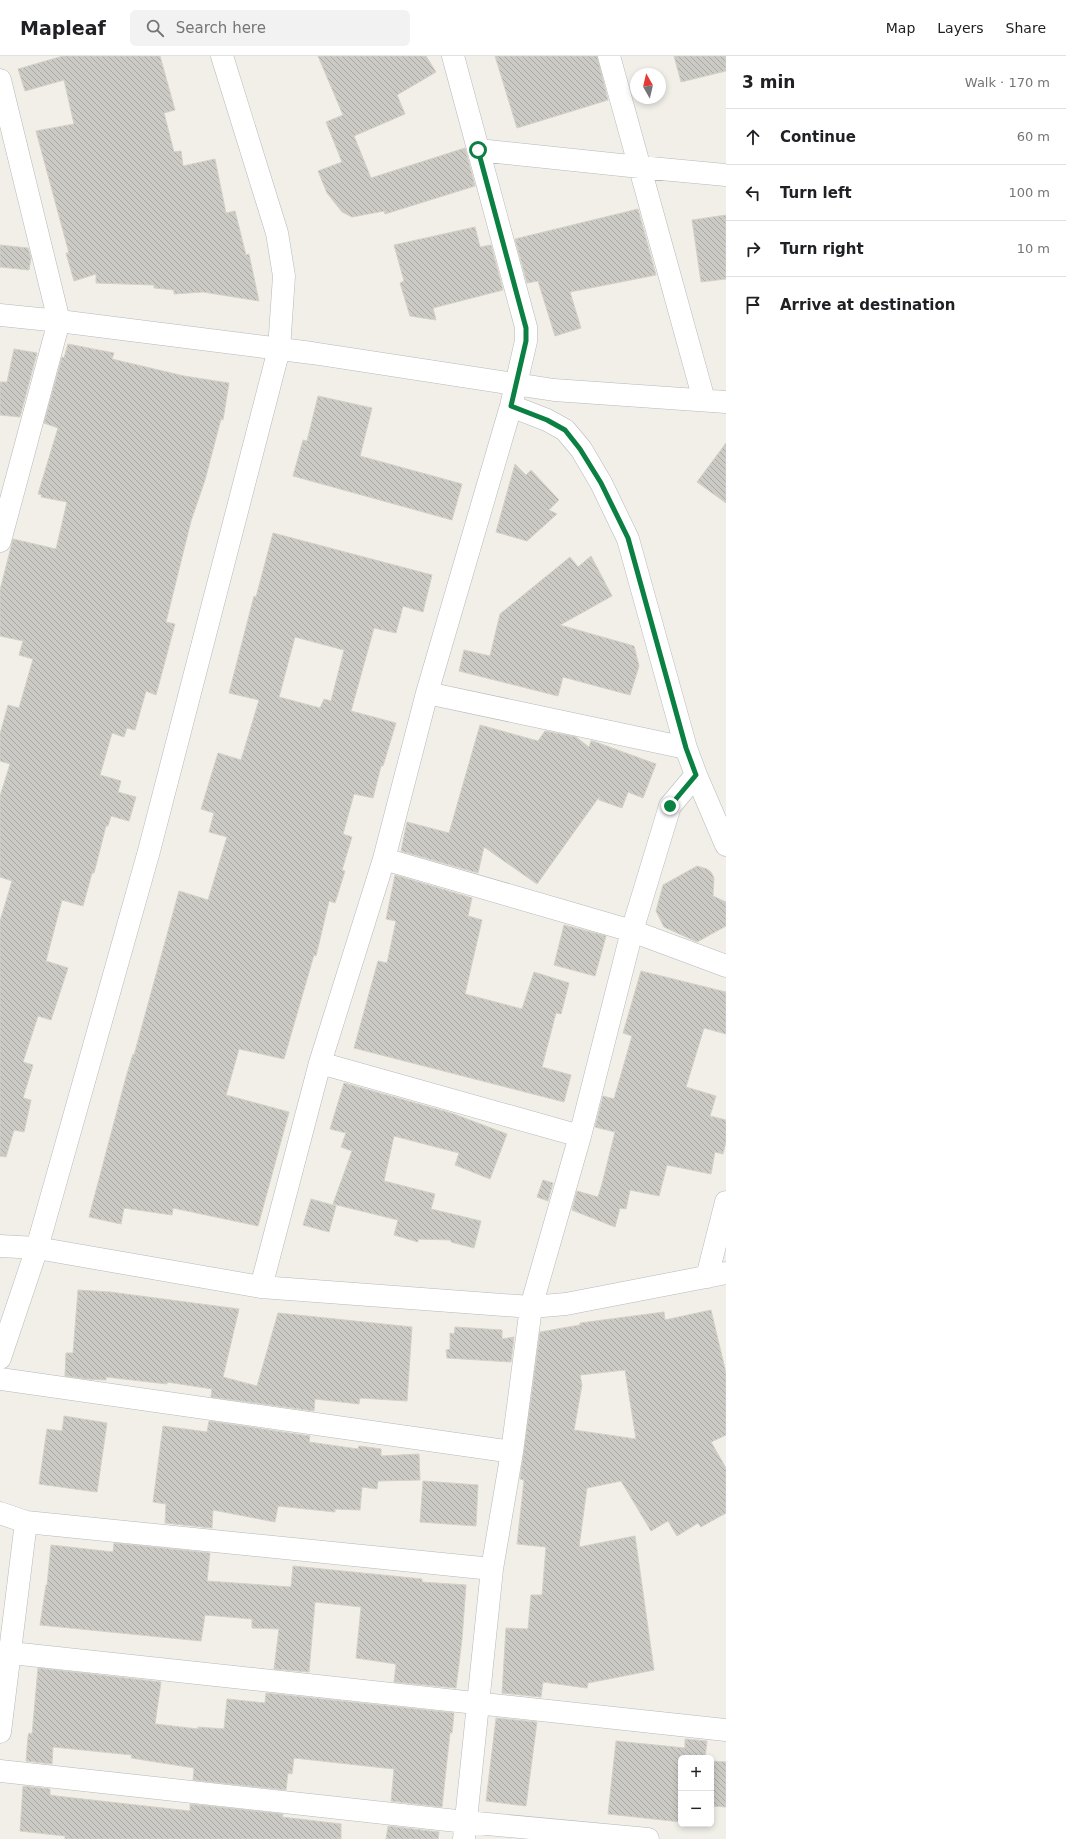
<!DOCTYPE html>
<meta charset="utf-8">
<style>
body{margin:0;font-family:"DejaVu Sans",sans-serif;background:#f2f2f2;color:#202124}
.controls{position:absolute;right:12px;bottom:12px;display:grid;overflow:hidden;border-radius:6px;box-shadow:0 2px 6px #0003}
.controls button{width:36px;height:36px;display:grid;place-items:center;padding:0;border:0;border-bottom:1px solid #e0e0e0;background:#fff;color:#202124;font:20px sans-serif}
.compass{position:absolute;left:630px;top:12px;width:36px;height:36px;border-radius:50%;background:#fff;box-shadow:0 2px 6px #0003;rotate:352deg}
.stop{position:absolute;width:12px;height:12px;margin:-9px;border:3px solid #0b8043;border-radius:50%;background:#fff}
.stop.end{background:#0b8043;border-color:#fff;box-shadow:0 1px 4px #0008}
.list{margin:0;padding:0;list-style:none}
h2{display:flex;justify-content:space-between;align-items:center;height:52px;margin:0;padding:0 16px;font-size:17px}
h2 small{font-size:13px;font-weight:400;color:#757577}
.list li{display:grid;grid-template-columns:26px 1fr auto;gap:12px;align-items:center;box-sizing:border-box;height:56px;padding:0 16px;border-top:1px solid #e0e0e0}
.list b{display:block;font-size:15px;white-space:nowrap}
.list em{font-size:13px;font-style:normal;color:#757577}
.icon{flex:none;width:22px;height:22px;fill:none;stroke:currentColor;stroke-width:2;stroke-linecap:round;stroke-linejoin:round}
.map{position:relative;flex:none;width:726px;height:1783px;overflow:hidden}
header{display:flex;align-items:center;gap:24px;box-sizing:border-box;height:56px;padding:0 20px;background:#fff;border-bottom:1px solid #e0e0e0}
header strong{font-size:19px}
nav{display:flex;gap:22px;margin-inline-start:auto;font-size:14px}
.search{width:280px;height:36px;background:#f2f2f2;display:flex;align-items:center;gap:10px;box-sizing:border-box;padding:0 14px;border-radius:6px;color:#757577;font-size:15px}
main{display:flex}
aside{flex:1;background:#fff}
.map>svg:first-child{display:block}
.building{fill:url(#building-back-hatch);stroke:#d6d1c6;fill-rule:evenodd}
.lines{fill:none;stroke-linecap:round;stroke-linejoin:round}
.minor-casing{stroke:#b5b8bc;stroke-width:23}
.minor{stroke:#fff;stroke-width:22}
.route{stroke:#0b8043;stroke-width:5}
</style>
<header>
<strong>Mapleaf</strong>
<div class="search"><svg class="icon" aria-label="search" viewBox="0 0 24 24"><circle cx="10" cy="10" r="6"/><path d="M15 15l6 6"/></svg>Search here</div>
<nav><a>Map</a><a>Layers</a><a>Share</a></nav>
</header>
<main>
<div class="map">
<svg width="726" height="1783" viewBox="0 0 726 1783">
<defs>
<pattern id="building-back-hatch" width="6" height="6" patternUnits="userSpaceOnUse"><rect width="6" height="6" fill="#cccac5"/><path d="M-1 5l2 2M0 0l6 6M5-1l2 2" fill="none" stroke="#a9a8a4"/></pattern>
</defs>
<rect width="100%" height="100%" fill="#f1efe8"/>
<path class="building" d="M63,0H160L175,54L164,57L174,96L181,95L183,110L215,103L226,157L235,155L246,199L249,198L259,245L203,236L174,238V234L154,232V229L96,227V218L74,225L66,197H69L36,75L74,68L64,24L25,35L18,13Z
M318,0H426L436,16L397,39L405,58L354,80L371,122L465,92L475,130L385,158L384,155L352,161L342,156L327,137L318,115L342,106L326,66L343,59Z
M495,0H597L608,44L517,72Z
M674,0H726V15L681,26Z
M638,153L656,219L570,236L581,272L555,280L538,225L527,227L515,183Z
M726,159V223L701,226L692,164Z
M475,171L480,191L491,189L503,234L433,252L436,264L410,260L400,227L404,225L394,189Z
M0,189L28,192L31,202L29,214L0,211Z
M68,288L114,297L112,303L184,320L229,327L223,364L221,363L205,424L191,465L166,566L175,568L156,639L146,635L135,674L127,672L124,681L112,677L100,719L121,725L118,736L136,741L129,765L111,760L108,770H106L94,817H92L83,850L62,844L46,905L68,912L51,964L38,960L23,1006L33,1009L23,1042L31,1044L24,1076L14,1074L6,1101L0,1100V865L12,825L0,821V740L10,708L0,705V678L8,649L19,652L33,603L19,599L23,585L0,580V534L13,483L56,493L67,446L41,441L42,439L38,438L58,372L44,367L62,301L64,302Z
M14,293L37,297L20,361L0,359V326H7Z
M318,340L372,352L360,400L462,428L452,464L293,420L303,384L307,385Z
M726,387V447L697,426Z
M515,408L526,419L531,414L559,444L549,454L557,458L527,485L496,476Z
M273,477L432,519L423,556L403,550L396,577L374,572L351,655L396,667L383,710H381L373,742L354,738L343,778L352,781L342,814L345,815L335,847L329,845L316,900L314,899L284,1003L239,993L226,1039L289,1056L258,1170L173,1152L172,1159L124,1152L121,1168L89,1161L126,1021L133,998L134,999L179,835L208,844L227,781L209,776L214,757L201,753L218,697L241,704L259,644L229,637L254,540L256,541ZM295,581L344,594L331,645L324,643L320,652L279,641Z
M591,500L612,540L560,569L634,590L639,610L630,639L563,621L558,640L459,615L464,594L490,600L500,558L570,501L578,511Z
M480,669L538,685L545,675L576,681L589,691L591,685H593L656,708L643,742L628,736L622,752L599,744V741L537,828L484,791L478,817L401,795L407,766L449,777Z
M697,810L707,813L711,816L714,822L713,840L726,846V870L697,886L664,871L656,855L663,829Z
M395,819L472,842L468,860L482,864L465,938L522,953L534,916L569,927L561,958L556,957L542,1011L571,1019L564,1046L354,992L378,905L387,907L396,865L386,863Z
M564,869L606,880L595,920L554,909Z
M641,915L726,936V978L704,972L686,1031L716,1040L710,1060L726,1064V1086L723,1098L715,1096L711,1118L667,1109L659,1140L630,1134L626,1153L620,1152L615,1171L572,1154L577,1135L598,1141L602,1128L615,1076L595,1071L603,1040L614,1043L632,980L623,977Z
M344,1027L451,1057L507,1078L490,1123L455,1109L459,1097L394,1080L384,1125L435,1138L431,1153L481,1165L474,1192L451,1186V1184L418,1183V1186L394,1179L398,1164L333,1148L352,1095L341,1091L346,1077L330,1073Z
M543,1124L553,1127L548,1145L537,1141Z
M311,1143L336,1150L329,1176L303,1169Z
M78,1234L110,1236L239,1253L223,1321L257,1330L278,1257L412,1271L407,1345L360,1342L359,1348L315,1343L314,1355L211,1341L212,1333L167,1326V1328L106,1321V1324L87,1323L65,1320L66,1297H73Z
M711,1254L726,1317V1379L711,1386L726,1412V1457L701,1471L698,1467L677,1480L668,1465L651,1475L621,1425L587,1432L579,1491L635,1480L654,1614L588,1627L587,1632L543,1626L541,1641L502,1637L506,1572L528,1573L531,1539H542L546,1491L517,1488L524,1424L520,1423L540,1276L580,1269V1267L664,1256L665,1264ZM625,1314L636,1383L574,1374L582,1329L580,1319Z
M455,1271L502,1274V1283L514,1281L511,1306L447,1302L446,1294L450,1293V1277L454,1278Z
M64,1360L107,1367L97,1436L39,1428L47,1373L62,1375Z
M209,1365L310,1380L309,1386L358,1393L359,1390L381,1393V1400L419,1398L420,1424L378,1425L377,1433L362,1431L360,1454L335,1453V1456L278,1450L275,1466L213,1454L212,1472L165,1467L166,1448L153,1446L163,1370L207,1376Z
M423,1425L478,1429L476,1470L420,1466Z
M114,1487L210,1497L207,1525L291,1531L293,1510L422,1523V1526L466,1529L462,1583L456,1632L394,1626L396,1608L356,1602L361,1551L315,1546L309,1616L274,1613L279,1573L252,1572V1563L205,1559L201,1585L40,1569L46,1529H47L51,1489L113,1496Z
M38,1612L161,1626L155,1668L198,1673V1671L224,1673L227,1643L265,1647L266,1637L454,1657L452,1677H450L442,1751L391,1745L394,1713L294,1702L292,1718L288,1717L286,1734L193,1724L194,1712L131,1702L132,1699L53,1691L52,1708L26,1705L28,1681L29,1677L32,1678Z
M496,1662L537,1666L526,1750L486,1745Z
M685,1683L707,1685L705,1702H681V1766L608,1758L616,1685L685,1692Z
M711,1705L726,1706V1751L711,1750Z
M23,1730L50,1733V1739L56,1740L190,1755V1748L283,1758L282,1761L341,1768V1783H65V1780L20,1775Z
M388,1770L439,1776L438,1783H386Z"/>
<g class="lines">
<defs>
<path id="minor" d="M609,0L704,344
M0,24L59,265L0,485
M478,94L640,111L726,119
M0,259L59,265L312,297L554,334L726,346
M511,350L547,364L565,374L581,393L601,427L628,483L686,692L696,719L726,789
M427,637L686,692
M384,803L632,875L726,910
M320,1007L580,1080
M0,1190L37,1192L261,1231L531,1251L566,1248L726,1217
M707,1221L726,1146
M261,1231L320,1007L384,803L427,637L511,350L526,285V271L453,0
M0,1302L37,1192L149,795L279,293L284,220L277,177L222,0
M0,1323L512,1396
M0,1457L26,1466L492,1513
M11,1597L726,1674
M0,1676L26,1466
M0,1715L466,1766L648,1783
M464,1783L492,1513L512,1396L531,1251L580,1080L632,875L670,750L696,719"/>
</defs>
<use href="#minor" class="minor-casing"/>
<use href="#minor" class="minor"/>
</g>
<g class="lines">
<path class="route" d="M478,94L526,272V285L511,350L547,364L565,374L580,393L601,427L628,482L686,692L696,719L670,750"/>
</g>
</svg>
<div class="controls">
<button>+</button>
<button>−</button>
</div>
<svg class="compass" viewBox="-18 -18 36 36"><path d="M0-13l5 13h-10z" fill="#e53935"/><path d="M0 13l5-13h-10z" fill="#757577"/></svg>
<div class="stop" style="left:478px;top:94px"></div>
<div class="stop end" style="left:670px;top:750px"></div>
</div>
<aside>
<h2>3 min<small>Walk · 170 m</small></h2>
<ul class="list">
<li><svg class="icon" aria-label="ahead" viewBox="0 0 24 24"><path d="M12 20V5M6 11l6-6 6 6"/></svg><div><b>Continue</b></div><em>60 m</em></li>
<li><svg class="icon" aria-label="left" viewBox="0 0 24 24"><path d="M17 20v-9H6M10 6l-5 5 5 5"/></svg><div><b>Turn left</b></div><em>100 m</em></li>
<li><svg class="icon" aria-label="right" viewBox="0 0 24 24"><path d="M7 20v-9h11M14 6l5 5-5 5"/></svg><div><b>Turn right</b></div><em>10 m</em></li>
<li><svg class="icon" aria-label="arrive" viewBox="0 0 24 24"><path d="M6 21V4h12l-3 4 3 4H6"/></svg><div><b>Arrive at destination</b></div></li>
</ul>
</aside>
</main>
